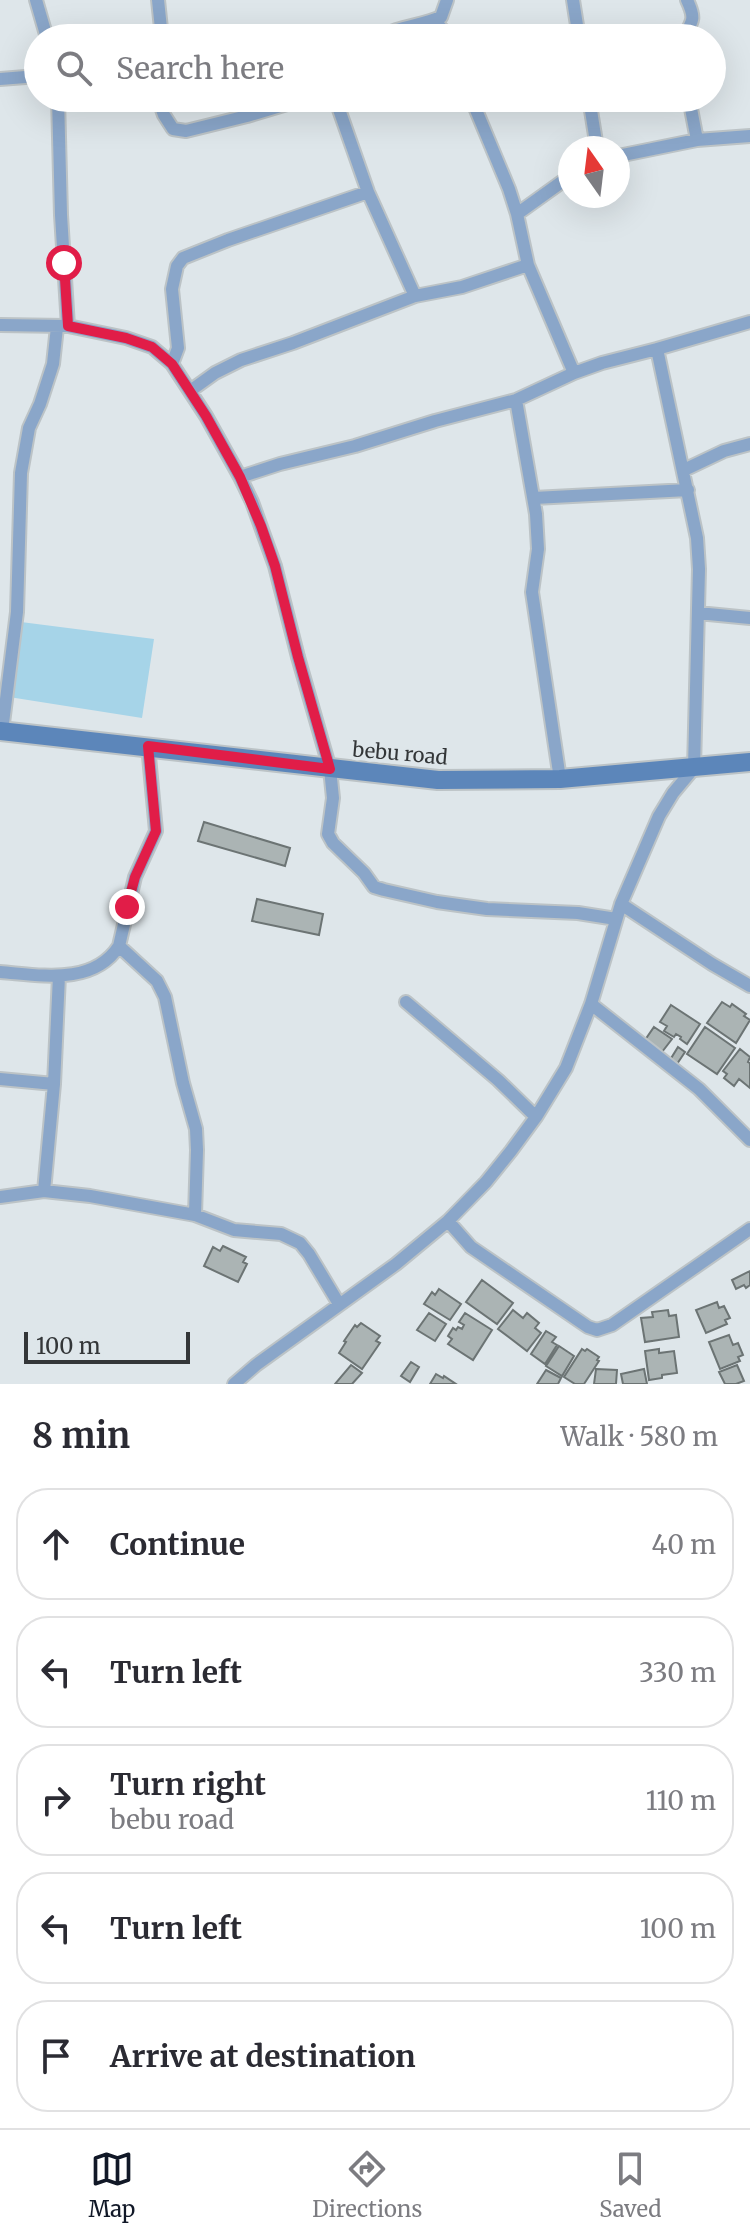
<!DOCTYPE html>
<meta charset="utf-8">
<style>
body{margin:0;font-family:Merriweather,serif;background:#f2f2f3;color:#2b2b33}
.compass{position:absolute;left:558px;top:136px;width:72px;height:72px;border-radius:50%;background:#fff;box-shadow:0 8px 32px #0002;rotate:346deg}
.scale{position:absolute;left:24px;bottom:20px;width:166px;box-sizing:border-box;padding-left:8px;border:4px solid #333638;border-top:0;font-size:22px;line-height:28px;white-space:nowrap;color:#333638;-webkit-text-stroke:6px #dee6ea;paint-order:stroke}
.stop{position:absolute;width:24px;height:24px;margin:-18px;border:6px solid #e11d48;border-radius:50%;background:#fff}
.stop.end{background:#e11d48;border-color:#fff;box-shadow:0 2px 8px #0008}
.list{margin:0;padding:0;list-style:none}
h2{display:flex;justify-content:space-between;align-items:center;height:104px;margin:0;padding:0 32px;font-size:34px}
h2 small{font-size:26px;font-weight:400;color:#7c7c81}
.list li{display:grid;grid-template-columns:52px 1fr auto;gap:24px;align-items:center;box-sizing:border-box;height:112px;margin:0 16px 16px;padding:0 16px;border:2px solid #e1e1e2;border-radius:32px}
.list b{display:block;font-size:30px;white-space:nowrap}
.list p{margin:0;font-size:26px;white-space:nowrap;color:#7c7c81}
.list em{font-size:26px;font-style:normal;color:#7c7c81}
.icon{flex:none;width:44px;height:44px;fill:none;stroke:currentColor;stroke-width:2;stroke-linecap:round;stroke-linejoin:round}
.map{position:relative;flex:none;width:750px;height:1384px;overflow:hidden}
.search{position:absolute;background:#fff;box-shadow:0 8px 32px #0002;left:24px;right:24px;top:24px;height:88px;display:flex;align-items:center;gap:20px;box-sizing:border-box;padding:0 28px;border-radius:44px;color:#7c7c81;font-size:30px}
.sheet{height:744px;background:#fff}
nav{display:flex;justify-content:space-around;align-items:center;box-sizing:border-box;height:112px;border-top:2px solid #e1e1e2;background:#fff;font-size:22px;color:#7c7c81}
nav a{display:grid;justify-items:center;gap:4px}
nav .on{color:#111827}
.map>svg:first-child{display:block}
.green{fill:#a6d4e8}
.building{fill:#abb4b4;stroke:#6c7474;stroke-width:2}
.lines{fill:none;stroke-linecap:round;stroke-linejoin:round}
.street-casing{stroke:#bcc3c6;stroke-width:16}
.secondary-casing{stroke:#bcc3c6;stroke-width:22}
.street{stroke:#8aa6c9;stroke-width:12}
.secondary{stroke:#5c86ba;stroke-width:18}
.route{stroke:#e11d48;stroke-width:10}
.labels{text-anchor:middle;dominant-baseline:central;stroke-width:7;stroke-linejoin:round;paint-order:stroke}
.street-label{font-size:20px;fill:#333638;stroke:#dee6ea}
</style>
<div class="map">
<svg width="750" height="1384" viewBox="0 0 750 1384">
<rect width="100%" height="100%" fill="#dee6ea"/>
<path class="green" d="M21,622L154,639L142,718L9,697Z"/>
<path class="building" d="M204,822L290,848L285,866L198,841Z
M257,899L323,914L319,935L252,921Z
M722,1002L730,1007L732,1004L746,1014L744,1016L750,1020L736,1043L707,1023Z
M671,1005L700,1024L687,1044L680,1039L681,1037L676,1034L674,1037L664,1031L667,1026L660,1022Z
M654,1027L672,1039L662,1052L645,1040Z
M705,1027L735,1048L717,1074L687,1054Z
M678,1047L685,1052L677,1064L670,1060Z
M740,1049L750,1057L748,1062L750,1063V1088L739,1079L734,1086L724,1078L727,1074L723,1071Z
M223,1246L246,1257L243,1262L247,1264L238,1282L204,1266L213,1247L220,1251Z
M750,1271V1285L746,1288L744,1285L736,1289L732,1280Z
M482,1280L513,1303L497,1324L466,1302Z
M439,1289L461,1304L450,1320L424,1304L432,1292L435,1295Z
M717,1302L719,1308L724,1306L730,1318L725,1320L727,1324L706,1333L696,1310Z
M513,1310L523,1318L527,1313L539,1323L535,1328L541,1333L527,1351L498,1329Z
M668,1310L669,1316L676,1315L679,1337L645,1342L641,1318L653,1317L652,1312Z
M429,1313L446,1324L435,1341L417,1330Z
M465,1313L492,1330L473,1360L448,1344L452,1339L448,1336L453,1328L456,1330L458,1327L462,1329L464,1325L459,1322Z
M361,1323L380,1336L376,1341L380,1343L362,1369L339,1353L346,1342L344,1341L355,1325L357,1327Z
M546,1331L556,1337L552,1342L557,1345L545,1364L531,1354Z
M729,1335L733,1345L738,1343L743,1355L738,1357L740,1361L720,1369L709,1342Z
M559,1346L574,1356L562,1376L546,1366Z
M582,1349L585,1351L587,1349L599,1357L597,1360L599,1361L584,1384H575L564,1377Z
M659,1349V1353L674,1351L677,1373L662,1375V1378L649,1380L645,1351Z
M411,1362L419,1367L410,1382L401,1376Z
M351,1365L362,1373L352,1384H335Z
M737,1365L744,1381L736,1384H725L719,1372Z
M596,1369L617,1370L616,1384H594Z
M644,1369L647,1384H623L621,1374Z
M546,1370L561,1378L558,1384H537Z
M436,1374L443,1378L444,1376L456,1384H430Z"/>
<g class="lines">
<defs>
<path id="street" d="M36,0L47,38
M158,0L162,38
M573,0L579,38
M434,20L450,38
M379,38C398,26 421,26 441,17L447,0
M683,38C693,21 696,19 687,0
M0,79L38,76
M58,98L61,215L68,326L126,338L152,347L172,364L206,416L240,477L252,502L275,566L298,657L330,769L333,798L328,834L333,843L364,873L374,887L384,890L437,902L487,909L578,913L616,919
M158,98L164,115L173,129L186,131L247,116L307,98
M335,98L368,192L415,296
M471,98L509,189L517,214L528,265L574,373
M589,98L597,148
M689,98L697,140
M618,156L697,140L750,136
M517,214L570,176
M0,325L65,326
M172,364L178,348L172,289L177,266L183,258L228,240L368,192
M190,391L215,373L241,360L293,343L415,296L462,287L528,265
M516,400L536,514L538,549L532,592L560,779
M684,470L724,451L750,444
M240,477L280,464L355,446L435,421L516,400L574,373L602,363L657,349
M534,498L688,490
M698,613L750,618
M2,731L17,612L21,473L29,428L40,404L53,364L57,327
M621,904L712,964L750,986
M119,946L157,981L165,997L183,1083L196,1129L197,1150L195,1215
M0,972C40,975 93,986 119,946L135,877L156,831L148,746
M406,1002L498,1080L536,1117
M591,1004L699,1089L750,1140
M0,1079L54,1084
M44,1191L54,1084L59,976
M0,1197L44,1191L90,1196L195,1215L234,1230L281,1234L300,1243L309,1254L339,1304
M448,1221L471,1247L588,1327L597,1330L612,1325L750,1229
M234,1384L256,1365L396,1264L448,1221L486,1182L511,1151L536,1117L566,1068L591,1004L621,904L659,816L673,793L694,768L699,569L697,538L657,349L750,322"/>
<path id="secondary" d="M0,731L438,780L560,779L750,762"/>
</defs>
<use href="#street" class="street-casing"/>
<use href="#secondary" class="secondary-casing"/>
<use href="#street" class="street"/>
<use href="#secondary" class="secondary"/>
</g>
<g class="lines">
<path class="route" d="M64,263L68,326L126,338L152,347L172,364L206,416L240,477L261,526L275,566L298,657L330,769L148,746L156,831L135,877L127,907"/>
</g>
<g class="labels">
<g class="street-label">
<text transform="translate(400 753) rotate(5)">bebu road</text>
</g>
</g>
</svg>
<svg class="compass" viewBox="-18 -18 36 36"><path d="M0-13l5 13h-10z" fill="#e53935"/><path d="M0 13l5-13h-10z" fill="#7c7c81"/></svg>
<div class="scale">100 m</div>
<div class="stop" style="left:64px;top:263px"></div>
<div class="stop end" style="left:127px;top:907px"></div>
<div class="search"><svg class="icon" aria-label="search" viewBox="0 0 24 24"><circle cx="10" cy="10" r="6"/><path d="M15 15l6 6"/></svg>Search here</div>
</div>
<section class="sheet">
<h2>8 min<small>Walk · 580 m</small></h2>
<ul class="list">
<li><svg class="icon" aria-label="ahead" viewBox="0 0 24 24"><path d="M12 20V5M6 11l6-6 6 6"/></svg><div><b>Continue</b></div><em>40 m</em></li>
<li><svg class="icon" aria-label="left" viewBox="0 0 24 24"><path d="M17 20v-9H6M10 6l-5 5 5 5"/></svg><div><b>Turn left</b></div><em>330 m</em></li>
<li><svg class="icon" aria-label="right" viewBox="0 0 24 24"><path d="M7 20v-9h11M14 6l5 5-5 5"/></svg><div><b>Turn right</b><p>bebu road</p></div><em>110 m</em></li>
<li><svg class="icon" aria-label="left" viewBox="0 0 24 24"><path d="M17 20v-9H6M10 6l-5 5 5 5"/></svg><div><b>Turn left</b></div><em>100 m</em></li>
<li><svg class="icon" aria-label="arrive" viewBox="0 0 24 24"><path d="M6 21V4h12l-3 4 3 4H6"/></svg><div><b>Arrive at destination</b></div></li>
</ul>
</section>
<nav>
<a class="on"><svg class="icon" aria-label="map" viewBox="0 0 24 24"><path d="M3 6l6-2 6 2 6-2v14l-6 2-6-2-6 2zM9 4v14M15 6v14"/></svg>Map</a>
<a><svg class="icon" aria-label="directions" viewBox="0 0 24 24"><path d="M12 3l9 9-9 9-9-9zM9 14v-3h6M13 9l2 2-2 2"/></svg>Directions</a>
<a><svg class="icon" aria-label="saved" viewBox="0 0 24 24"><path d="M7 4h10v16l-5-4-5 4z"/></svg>Saved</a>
</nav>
